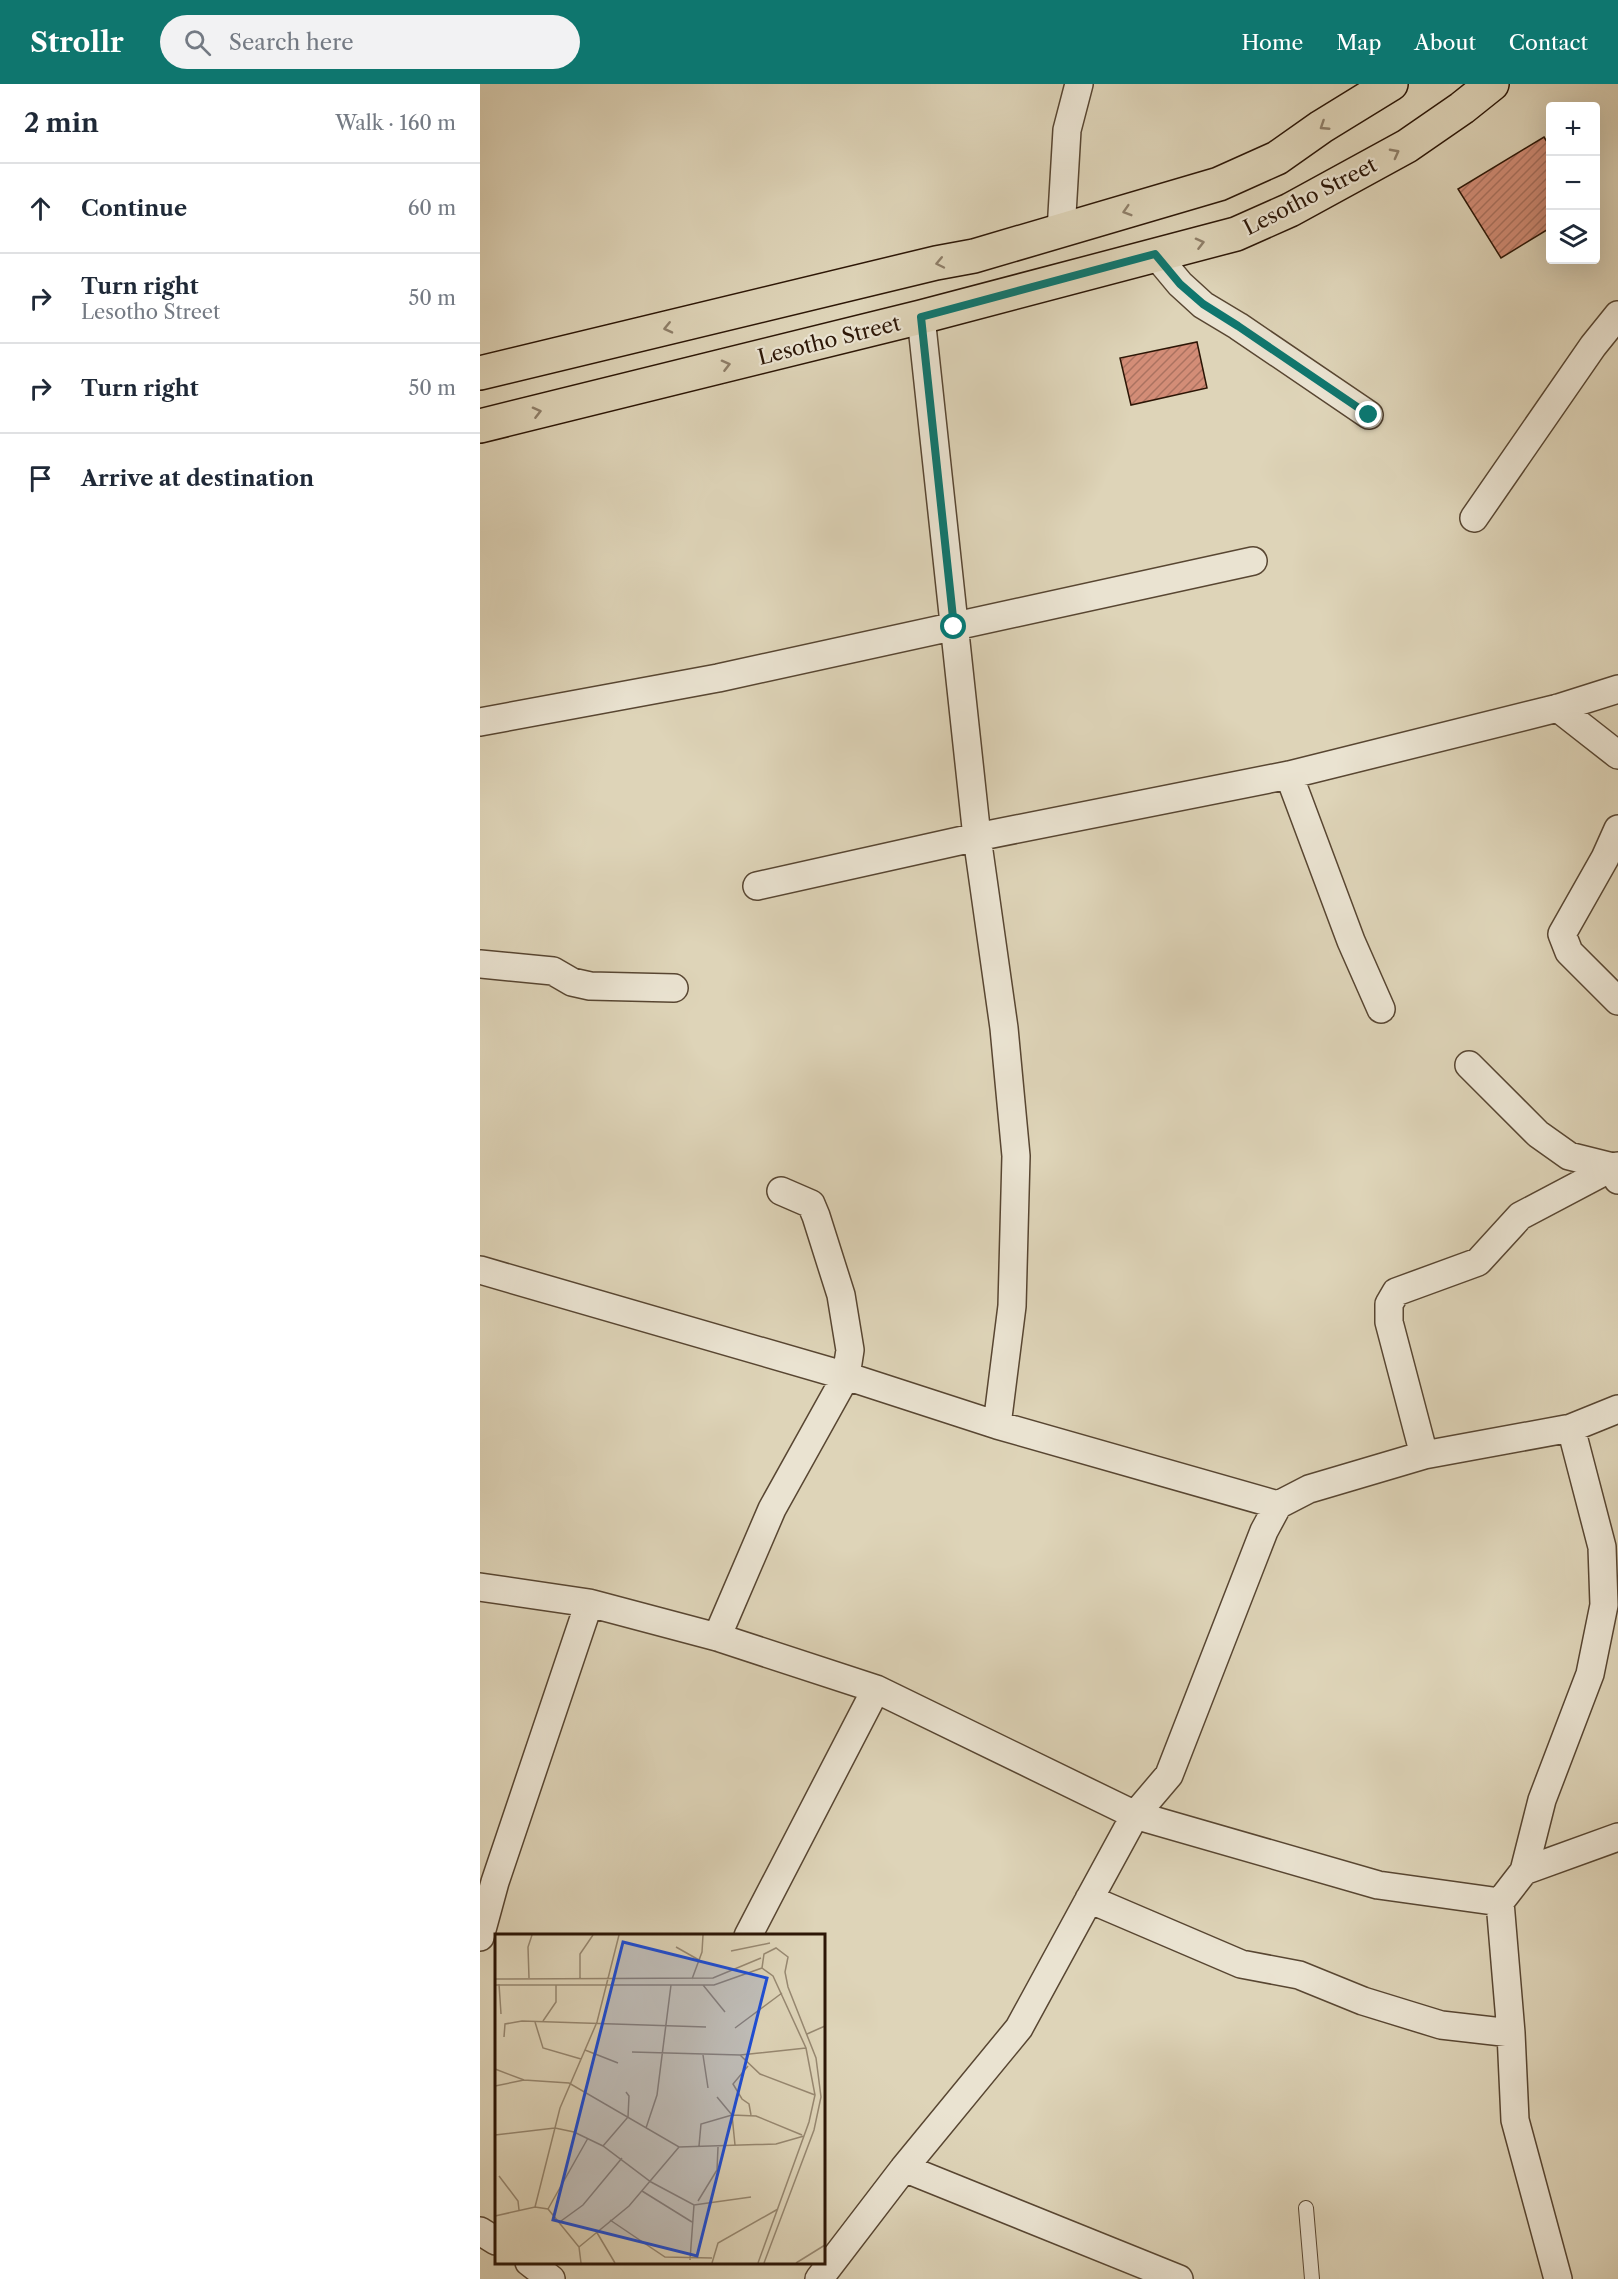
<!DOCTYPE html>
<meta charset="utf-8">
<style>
body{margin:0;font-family:"Libre Caslon Text",serif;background:#f2f2f3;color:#1f2937}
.controls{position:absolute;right:18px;top:18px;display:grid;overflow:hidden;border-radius:6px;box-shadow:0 6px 24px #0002}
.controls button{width:54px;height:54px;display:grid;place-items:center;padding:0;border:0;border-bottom:2px solid #e0e1e3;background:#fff;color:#1f2937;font:30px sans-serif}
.stop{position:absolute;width:18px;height:18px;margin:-14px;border:4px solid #0f766e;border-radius:50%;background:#fff}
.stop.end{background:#0f766e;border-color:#fff;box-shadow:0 2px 6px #0008}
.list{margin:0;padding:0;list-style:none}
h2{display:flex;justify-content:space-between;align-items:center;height:78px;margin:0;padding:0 24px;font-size:26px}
h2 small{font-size:20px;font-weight:400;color:#747a83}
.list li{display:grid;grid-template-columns:39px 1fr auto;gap:18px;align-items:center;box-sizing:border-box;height:90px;padding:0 24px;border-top:2px solid #e0e1e3}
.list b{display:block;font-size:22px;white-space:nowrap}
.list p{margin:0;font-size:20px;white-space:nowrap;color:#747a83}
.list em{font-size:20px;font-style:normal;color:#747a83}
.icon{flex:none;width:33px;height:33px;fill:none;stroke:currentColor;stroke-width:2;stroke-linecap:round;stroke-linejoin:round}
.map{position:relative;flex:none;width:1138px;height:2195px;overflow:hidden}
header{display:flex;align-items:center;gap:36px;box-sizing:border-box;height:84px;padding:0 30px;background:#0f766e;color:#fff}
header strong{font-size:28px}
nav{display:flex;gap:33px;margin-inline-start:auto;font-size:21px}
.search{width:420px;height:54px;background:#f2f2f3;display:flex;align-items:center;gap:15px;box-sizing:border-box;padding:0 21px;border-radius:33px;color:#747a83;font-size:22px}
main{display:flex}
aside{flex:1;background:#fff}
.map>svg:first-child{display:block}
.building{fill:url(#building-hatch);stroke:#2c1606;stroke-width:1.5}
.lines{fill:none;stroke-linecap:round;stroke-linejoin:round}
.lane-casing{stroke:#584632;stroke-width:16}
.street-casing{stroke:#584632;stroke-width:30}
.primary-casing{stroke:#2c1606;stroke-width:36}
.lane{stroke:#eae3d1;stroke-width:14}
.street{stroke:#eae3d1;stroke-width:27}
.primary{stroke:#ded4b8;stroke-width:33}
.oneway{stroke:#8e7e68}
.route{stroke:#0f766e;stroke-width:8}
.labels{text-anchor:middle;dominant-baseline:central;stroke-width:4.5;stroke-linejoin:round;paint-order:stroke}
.street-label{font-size:21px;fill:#2c1606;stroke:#eae3d1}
.inset-road{fill:none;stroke:#978871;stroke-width:1.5}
.view{fill:#1d4ed8;fill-opacity:0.15;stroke:#1d4ed8;stroke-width:3}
.inset-edge{fill:none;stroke:#2c1606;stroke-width:3}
</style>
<header>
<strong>Strollr</strong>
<div class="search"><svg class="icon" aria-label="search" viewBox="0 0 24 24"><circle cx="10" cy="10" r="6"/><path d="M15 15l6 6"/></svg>Search here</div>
<nav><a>Home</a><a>Map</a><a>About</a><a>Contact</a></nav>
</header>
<main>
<aside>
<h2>2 min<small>Walk · 160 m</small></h2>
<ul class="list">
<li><svg class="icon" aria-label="ahead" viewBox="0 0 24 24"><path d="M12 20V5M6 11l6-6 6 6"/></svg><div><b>Continue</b></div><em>60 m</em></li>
<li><svg class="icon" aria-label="right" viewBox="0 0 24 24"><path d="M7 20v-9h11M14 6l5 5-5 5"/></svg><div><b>Turn right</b><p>Lesotho Street</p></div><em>50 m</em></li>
<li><svg class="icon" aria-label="right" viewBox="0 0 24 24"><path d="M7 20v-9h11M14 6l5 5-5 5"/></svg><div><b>Turn right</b></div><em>50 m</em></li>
<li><svg class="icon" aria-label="arrive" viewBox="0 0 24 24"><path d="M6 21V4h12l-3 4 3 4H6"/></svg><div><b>Arrive at destination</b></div></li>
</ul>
</aside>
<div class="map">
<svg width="1138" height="2195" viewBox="0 0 1138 2195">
<defs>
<pattern id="building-hatch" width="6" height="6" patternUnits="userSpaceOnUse" patternTransform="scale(1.5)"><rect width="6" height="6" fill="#d38d77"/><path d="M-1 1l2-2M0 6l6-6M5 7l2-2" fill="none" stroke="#ab7260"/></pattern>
</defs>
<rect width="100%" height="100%" fill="#ded4b8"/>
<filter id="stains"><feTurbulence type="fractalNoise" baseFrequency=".00333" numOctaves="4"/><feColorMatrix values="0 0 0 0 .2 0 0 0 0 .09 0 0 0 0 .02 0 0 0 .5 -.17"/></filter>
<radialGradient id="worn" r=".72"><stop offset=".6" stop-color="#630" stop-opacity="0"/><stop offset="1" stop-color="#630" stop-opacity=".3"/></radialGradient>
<path class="building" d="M1064,53L1070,63V144L1021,174L978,105Z
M717,258L727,304L651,321L640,274Z"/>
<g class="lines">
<defs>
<path id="lane" d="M826,2124L832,2195"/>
<path id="street" d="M581,147L587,46L599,0
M675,170L700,200L723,221L758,242L889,331
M441,233L497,753L524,944L536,1072L532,1222L517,1341
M994,434L1113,262L1138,231
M1078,624L1138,671
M0,638L238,594L773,477
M809,691L871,857L901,925
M1138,745L1125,774L1082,850L1089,868L1138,917
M277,802L497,753L809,691L1078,624L1138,605
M0,880L73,887L92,898L110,902L194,904
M989,981L1058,1050L1089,1072L1133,1083L1138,1082
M0,1186L366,1292L517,1341L798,1421
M944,1371L909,1238V1220L916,1208L998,1178L1040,1132L1133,1083L1138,1096
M0,1503L109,1519L237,1553L396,1605L655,1731L898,1801L1020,1818
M237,1553L292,1425L366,1292L370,1266L361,1211L336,1132L331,1120L301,1107
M1044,1787L1062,1716L1110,1590L1124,1521L1122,1463L1091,1344
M609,1815L761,1880L819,1891L883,1917L961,1941L1031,1949
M268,1852L396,1605
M0,1853L15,1798L109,1519
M424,2084L699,2195
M0,2147L16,2157
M49,2178L71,2195
M339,2195L424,2084L539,1944L655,1731L689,1691L784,1447L798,1421L829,1405L944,1371L1091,1344L1138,1325
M1078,2195L1035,2036L1031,1949L1020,1818L1044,1787L1138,1753"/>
<path id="primary" d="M0,289L456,179L494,172L739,100L797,74L841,43L911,0
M0,342L441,233L756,150L810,126L927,62L982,24L1012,0"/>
</defs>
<use href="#lane" class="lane-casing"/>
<use href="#street" class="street-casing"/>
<use href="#primary" class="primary-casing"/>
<use href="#lane" class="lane"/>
<use href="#street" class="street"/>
<use href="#primary" class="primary"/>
</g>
<defs><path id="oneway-chevron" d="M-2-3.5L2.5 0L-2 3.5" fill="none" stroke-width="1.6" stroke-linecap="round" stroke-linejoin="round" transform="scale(1.5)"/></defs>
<g class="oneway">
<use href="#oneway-chevron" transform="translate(844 42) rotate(147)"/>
<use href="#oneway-chevron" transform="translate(915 69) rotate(-28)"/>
<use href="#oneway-chevron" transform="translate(647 127) rotate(163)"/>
<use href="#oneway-chevron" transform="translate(720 159) rotate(-14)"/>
<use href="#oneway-chevron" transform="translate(460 179) rotate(168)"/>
<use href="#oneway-chevron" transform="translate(188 244) rotate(167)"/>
<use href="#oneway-chevron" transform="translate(246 281) rotate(-14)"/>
<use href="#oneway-chevron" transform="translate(57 328) rotate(-14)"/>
</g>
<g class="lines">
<path class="route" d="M474,543L441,233L675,170L700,200L723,220L758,242L889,331"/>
</g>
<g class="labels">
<g class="street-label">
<text transform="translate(830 112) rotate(-27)">Lesotho Street</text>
<text transform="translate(349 256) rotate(-14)">Lesotho Street</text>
</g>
</g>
<g transform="translate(15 1850)">
<rect width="330" height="330" fill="#ded4b8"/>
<path class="inset-road" d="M181,13L204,26M236,17L275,9M34,44L33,13L37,1M85,44V20L98,1M0,45L218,44L266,24M197,45L207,18L208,1M4,50L6,80M0,51H219L267,34M208,51L230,78M48,87L61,68V51M40,88L48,114L86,125M240,94L287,59M312,100L330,92M9,103L10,90L27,87L211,93M90,116L123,129M137,118L245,121L311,114M208,121L213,154M245,121L265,140L320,161M253,132L238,150L247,165L254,170L256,181M0,135L29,146L74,149L184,213L281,210L309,202M0,152L29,146M222,163L237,181L261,182L307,201M151,194L162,161L176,51M0,201L60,194L79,198L108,212L156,248L199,271L256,263M108,212L133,183L134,162L131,158M204,212L206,190L237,181L240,211M4,242L23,267L24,276M147,257L197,288M203,267L222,236L223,213M40,273L65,174L102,88L124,1M53,275L93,204M0,282L40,273L53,275L84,313L86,329M115,286L170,323L217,324M66,287L88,271L127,224M101,297L120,329M84,313L134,272L184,213M195,326L199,271M217,329L223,309L283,275M263,329L314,188L320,161L311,114L278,42L267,34L269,20L281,14L293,23L290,38L293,53L321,124L326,163L319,196L269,329M301,329L330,311"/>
<path class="view" d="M128,8L272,44L202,322L58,286Z"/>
<rect width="330" height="330" class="inset-edge"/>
</g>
<rect width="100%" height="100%" filter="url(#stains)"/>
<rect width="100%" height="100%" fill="url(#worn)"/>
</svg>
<div class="controls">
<button>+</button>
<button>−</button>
<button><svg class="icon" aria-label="layers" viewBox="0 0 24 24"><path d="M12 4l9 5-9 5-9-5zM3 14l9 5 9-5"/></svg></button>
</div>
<div class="stop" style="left:474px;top:543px"></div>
<div class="stop end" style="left:889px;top:331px"></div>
</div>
</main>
